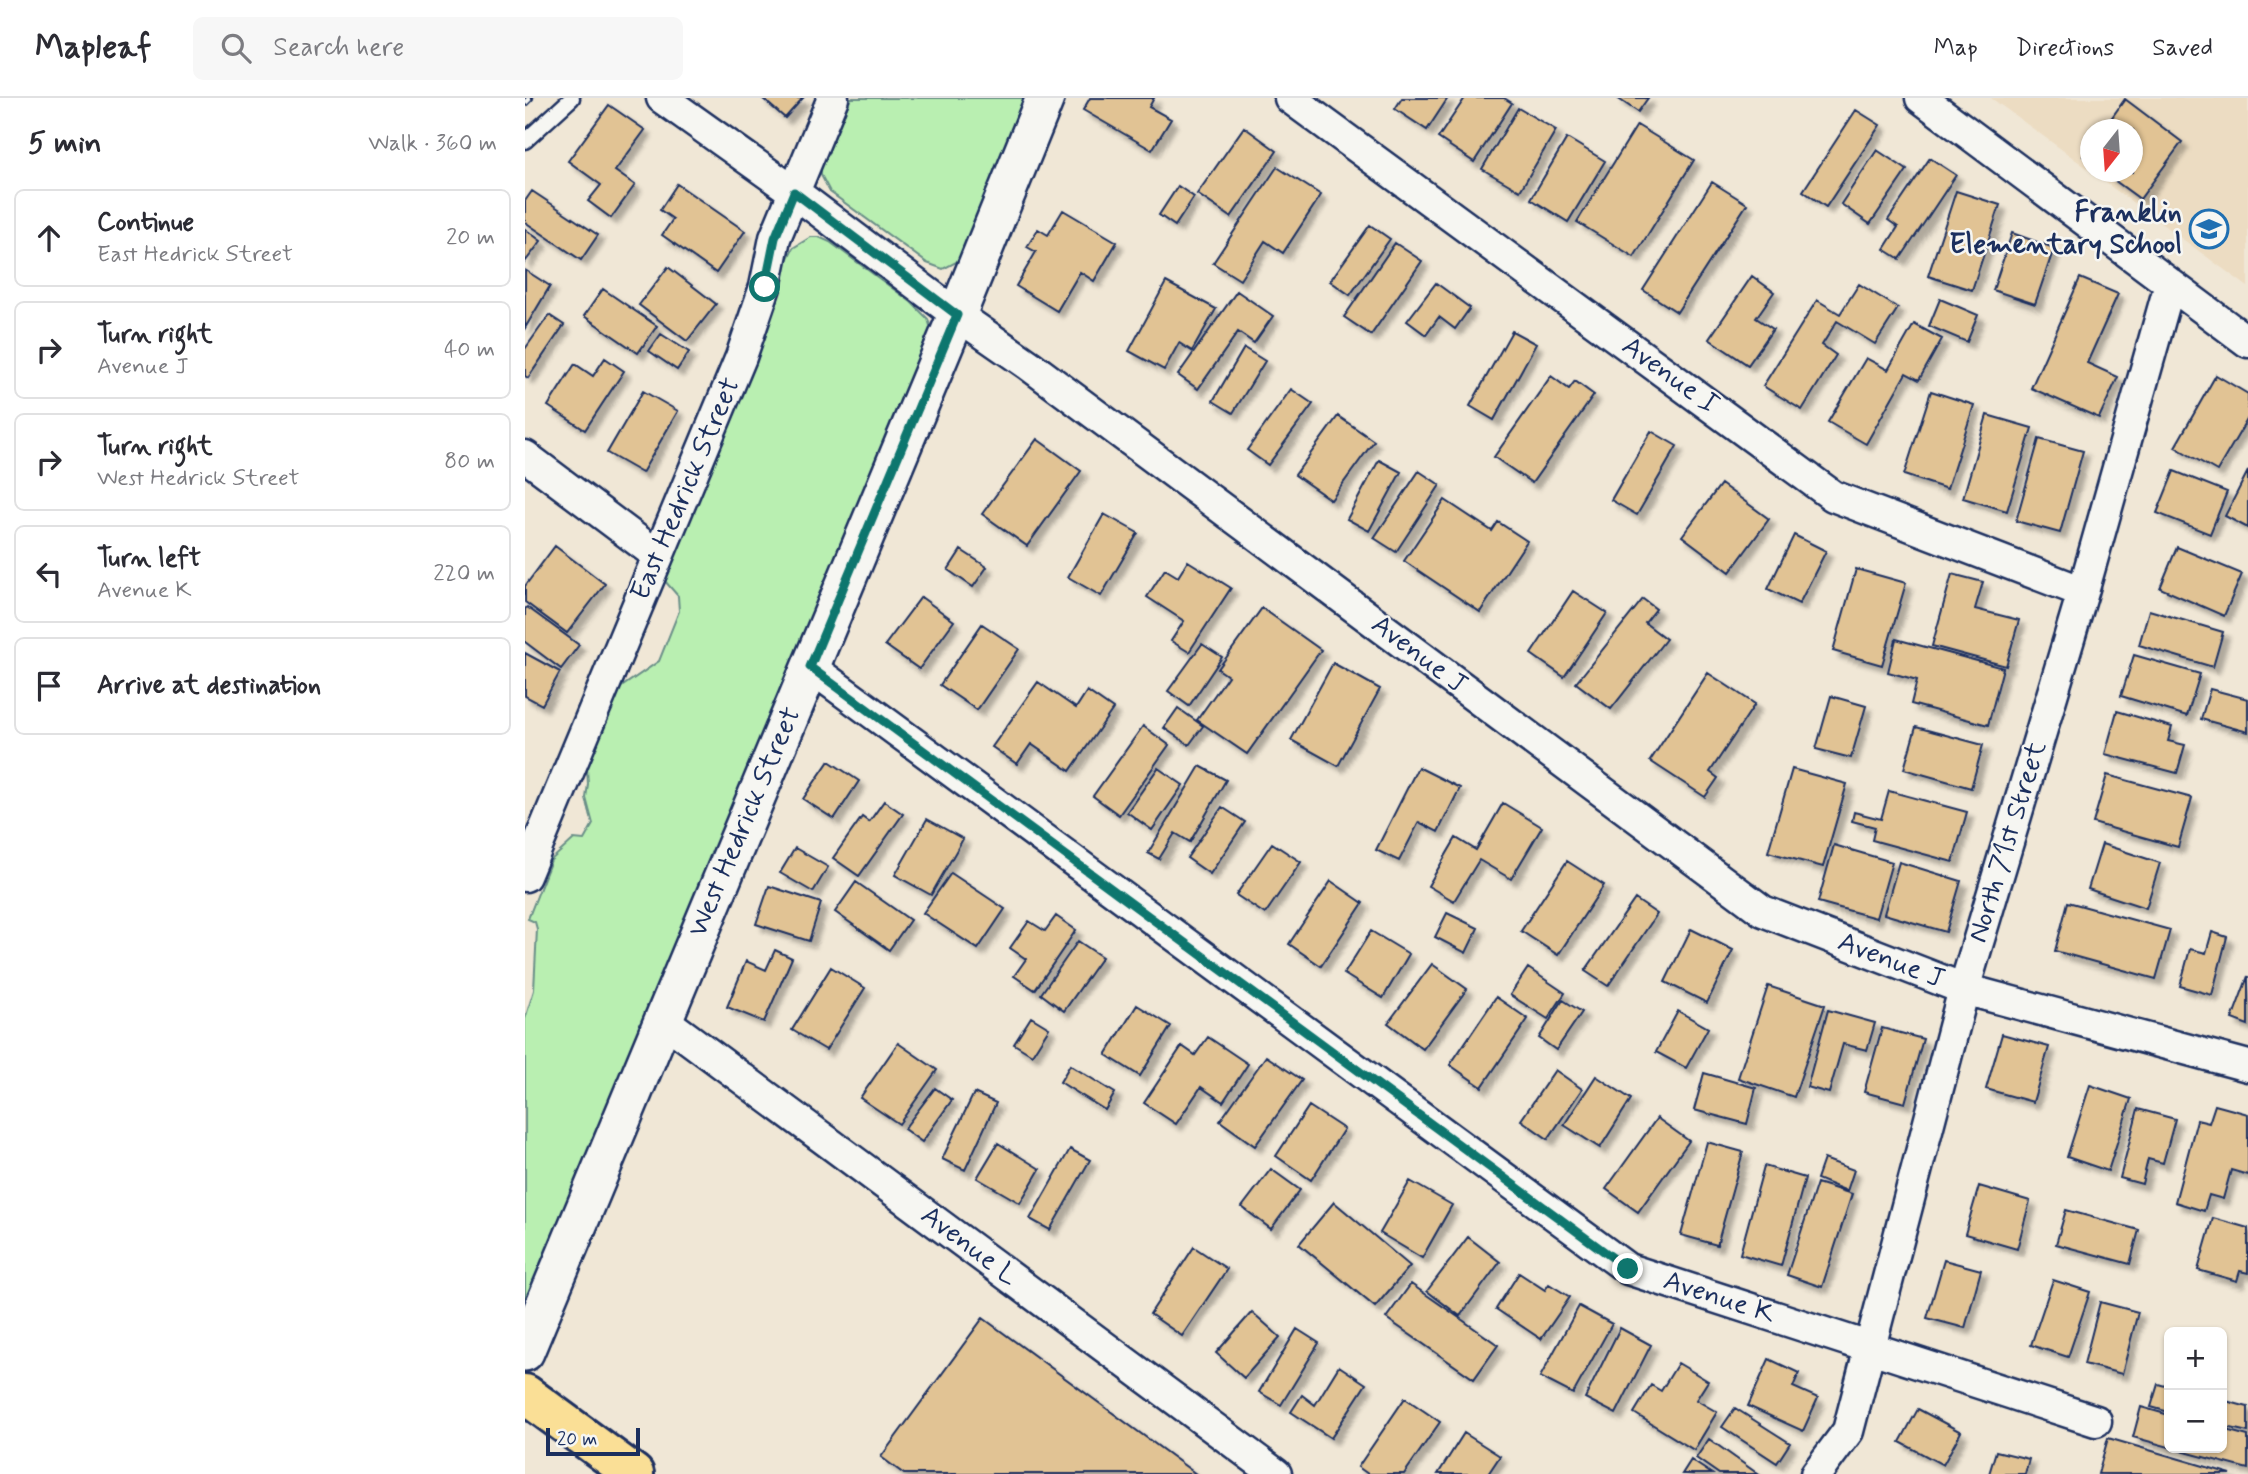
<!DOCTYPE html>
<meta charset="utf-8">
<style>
body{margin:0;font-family:Mynerve,sans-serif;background:#f7f7f7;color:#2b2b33}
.controls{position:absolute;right:21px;bottom:21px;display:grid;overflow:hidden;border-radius:10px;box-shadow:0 2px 5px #0004}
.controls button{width:63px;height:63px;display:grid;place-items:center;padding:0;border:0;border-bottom:2px solid #e1e1e2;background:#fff;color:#2b2b33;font:35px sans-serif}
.compass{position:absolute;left:1555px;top:21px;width:63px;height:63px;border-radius:50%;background:#fff;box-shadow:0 2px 5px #0004;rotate:197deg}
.scale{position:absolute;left:21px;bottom:18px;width:94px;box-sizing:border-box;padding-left:7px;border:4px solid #1b2f5e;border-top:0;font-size:19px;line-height:24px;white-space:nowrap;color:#1b2f5e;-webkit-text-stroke:5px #f6f6f2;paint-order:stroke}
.stop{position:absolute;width:21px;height:21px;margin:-16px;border:5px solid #0f766e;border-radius:50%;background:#fff}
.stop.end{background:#0f766e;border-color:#fff;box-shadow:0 2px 7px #0008}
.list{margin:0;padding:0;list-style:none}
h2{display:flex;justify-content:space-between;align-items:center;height:91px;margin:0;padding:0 28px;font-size:30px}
h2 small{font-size:23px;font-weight:400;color:#7c7c81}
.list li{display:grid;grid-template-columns:46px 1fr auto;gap:21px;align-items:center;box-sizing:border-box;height:98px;margin:0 14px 14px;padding:0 14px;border:2px solid #e1e1e2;border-radius:10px}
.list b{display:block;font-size:26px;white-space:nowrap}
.list p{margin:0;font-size:23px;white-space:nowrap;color:#7c7c81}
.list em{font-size:23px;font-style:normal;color:#7c7c81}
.icon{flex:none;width:38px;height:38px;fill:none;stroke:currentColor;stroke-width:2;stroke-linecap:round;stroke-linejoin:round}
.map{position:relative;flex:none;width:1723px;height:1376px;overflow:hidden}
header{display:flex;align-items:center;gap:42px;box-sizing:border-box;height:98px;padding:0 35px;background:#fff;border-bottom:2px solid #e1e1e2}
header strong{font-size:33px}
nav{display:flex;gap:38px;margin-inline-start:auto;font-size:24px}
.search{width:490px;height:63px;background:#f7f7f7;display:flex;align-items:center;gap:18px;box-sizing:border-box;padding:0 24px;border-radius:10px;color:#7c7c81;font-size:26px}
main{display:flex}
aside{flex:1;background:#fff}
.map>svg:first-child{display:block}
.built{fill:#ecdcc2}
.green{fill:#b9efb1;stroke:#6a8f88;stroke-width:2}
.building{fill:#e1c394;stroke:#1b2f5e;stroke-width:2;filter:url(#shadow)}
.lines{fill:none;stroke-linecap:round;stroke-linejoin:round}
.service-casing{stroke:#1b2f5e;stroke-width:19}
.minor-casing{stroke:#1b2f5e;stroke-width:35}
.tertiary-casing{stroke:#1b2f5e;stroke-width:42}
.primary-casing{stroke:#1b2f5e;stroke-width:44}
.service{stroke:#f6f6f2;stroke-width:14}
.minor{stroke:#f6f6f2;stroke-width:30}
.tertiary{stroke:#f6f6f2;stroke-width:37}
.primary{stroke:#fadf96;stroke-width:38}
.rail-casing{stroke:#1b2f5e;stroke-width:8}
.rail{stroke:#f6f6f2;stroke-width:5;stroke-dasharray:16;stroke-linecap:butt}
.route{stroke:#0f766e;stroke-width:9}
.labels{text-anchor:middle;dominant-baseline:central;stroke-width:5;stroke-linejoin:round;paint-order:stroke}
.poi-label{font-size:28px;font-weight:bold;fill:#1b2f5e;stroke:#f6f6f2;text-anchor:end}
.street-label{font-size:28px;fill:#1b2f5e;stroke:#f6f6f2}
</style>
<header>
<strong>Mapleaf</strong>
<div class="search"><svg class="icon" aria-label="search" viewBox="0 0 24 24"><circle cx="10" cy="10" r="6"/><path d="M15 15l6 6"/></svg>Search here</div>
<nav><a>Map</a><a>Directions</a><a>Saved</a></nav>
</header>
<main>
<aside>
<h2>5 min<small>Walk · 360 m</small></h2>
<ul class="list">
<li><svg class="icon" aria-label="ahead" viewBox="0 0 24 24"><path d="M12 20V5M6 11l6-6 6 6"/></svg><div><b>Continue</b><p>East Hedrick Street</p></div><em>20 m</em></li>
<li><svg class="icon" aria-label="right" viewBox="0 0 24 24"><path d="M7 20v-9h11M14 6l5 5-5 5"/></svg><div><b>Turn right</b><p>Avenue J</p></div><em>40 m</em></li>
<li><svg class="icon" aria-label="right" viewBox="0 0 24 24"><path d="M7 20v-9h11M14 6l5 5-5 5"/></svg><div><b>Turn right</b><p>West Hedrick Street</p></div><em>80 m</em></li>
<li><svg class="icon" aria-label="left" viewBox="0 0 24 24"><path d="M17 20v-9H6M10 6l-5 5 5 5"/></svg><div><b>Turn left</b><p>Avenue K</p></div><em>220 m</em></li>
<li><svg class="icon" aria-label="arrive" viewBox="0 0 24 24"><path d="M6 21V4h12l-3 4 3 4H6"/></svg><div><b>Arrive at destination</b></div></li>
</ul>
</aside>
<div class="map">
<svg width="1723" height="1376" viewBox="0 0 1723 1376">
<defs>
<filter id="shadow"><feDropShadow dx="6" dy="6" stdDeviation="2" flood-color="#0004"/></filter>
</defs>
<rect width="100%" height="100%" fill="#f0e7d6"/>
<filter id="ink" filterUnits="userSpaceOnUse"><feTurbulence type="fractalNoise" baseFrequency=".0143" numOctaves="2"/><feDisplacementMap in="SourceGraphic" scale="14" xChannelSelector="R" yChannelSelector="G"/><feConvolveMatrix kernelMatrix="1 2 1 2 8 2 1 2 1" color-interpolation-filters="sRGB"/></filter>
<g filter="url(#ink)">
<path class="built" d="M1466,0H1723V189L1566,74H1608V32H1566V73Z"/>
<path class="green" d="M326,0H506L439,160L418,171L402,165L305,94L296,77V69Z
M286,139H294L305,144L386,204L403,221L409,241L0,1217V921L9,892L12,831L10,824L3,821L26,762L49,741L59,742L68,726L61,700L63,686L62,670L95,590L134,563L154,513L153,498L139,482L260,166L268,150Z"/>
<path class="building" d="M237,0H278L260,20Z
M565,0H629L624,9L646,21L627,52L558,12Z
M877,0H923L902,32L870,11Z
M940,0H979L987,5L949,64L913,40Z
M1092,0H1123L1113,14Z
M1600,1L1657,44L1615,101L1578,74H1608V32H1578Z
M84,7L120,32L90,73L110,87L86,120L63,103L76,87L43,63Z
M993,10L1031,32L995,93L957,71Z
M1331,12L1355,27L1301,109L1278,93Z
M1112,27L1169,62L1109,159L1052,124Z
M719,29L752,53L706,119L672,96Z
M1042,40L1080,63L1043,124L1006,101Z
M1566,48V64L1558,58Z
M1352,52L1382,72L1345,126L1316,106Z
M1405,60L1431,77L1375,161L1359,151L1373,129L1363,122Z
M752,69L796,97L758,155L740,143L715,182L688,165Z
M1187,84L1222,106L1152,214L1118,192Z
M152,86L220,133L191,175L137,137L148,121L135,112Z
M653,88L669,99L650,128L634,117Z
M7,93L73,137L56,162L0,124V103Z
M1431,93L1475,107L1447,192L1403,178Z
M538,112L592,144L569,183L555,174L532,213L491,188L511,154L502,149L513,131L523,137Z
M845,127L865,141L825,197L805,183Z
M0,131L16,143L0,164Z
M1487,135L1529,150L1510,206L1468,192Z
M870,145L897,163L846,237L819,219Z
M143,169L191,206L162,243L114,207Z
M0,172L25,188L0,230Z
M1227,178L1249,194L1231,220L1248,231L1223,267L1184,241Z
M1555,180L1593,196L1562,265L1593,279L1574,320L1506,290Z
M641,184L691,211L667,253L654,245L639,272L604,253Z
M911,185L945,210L930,231L914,219L901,237L882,223Z
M1334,186L1373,210L1350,246L1312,223L1297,247L1311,257L1277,312L1238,288L1292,202L1315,216Z
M78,191L132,228L113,255L59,218Z
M712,193L748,218L729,245L713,234L673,291L653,277Z
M1415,201L1453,217L1442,244L1404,228Z
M24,217L39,227L3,280L0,278V251Z
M1389,226L1417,241L1394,282L1381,275L1341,346L1303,324L1341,260L1363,272Z
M987,233L1011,246L969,322L945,308Z
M136,236L164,254L152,272L124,253Z
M719,250L740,263L708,315L688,303Z
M80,260L99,273L60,332L23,308L50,266L68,278Z
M1691,277L1723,296V320L1692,373L1650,349Z
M1026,278L1044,291L1050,283L1069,297L1007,385L969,359Z
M766,291L788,306L743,367L722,352Z
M118,293L153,313L117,375L82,355Z
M1406,293L1449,307L1422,391L1379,377Z
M1462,317L1507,330L1482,413L1438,400Z
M813,318L849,343L806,402L770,377Z
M1126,333L1152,348L1112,417L1086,402Z
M512,341L556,373L502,448L457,416Z
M1514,341L1558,353L1535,435L1491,423Z
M854,362L876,374L844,433L822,421Z
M894,373L915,387L871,454L849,440Z
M1649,373L1702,394L1685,436L1632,415Z
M1723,373V430L1700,418Z
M1196,386L1244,421L1205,474L1157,438Z
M920,402L967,433L973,424L1002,443L955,514L879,463Z
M579,416L613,435L576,498L543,479Z
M1269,437L1301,453L1274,506L1243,491Z
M30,448L80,486L42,535L0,504V488Z
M1652,449L1717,476L1699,518L1635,490Z
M436,452L462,469L448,489L423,472Z
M663,463L706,490L664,554L646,543L659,523L622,499L640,471L653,479Z
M1331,471L1381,485L1357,567L1308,553Z
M1427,476L1458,484L1450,511L1494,522L1481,568L1407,548Z
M1048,493L1082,515L1039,579L1006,556Z
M396,499L429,523L394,571L360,547Z
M1118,501L1131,511L1120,525L1141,541L1086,611L1051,585Z
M2,509L54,547L36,571L0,544V511Z
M737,510L796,552L722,656L672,622L703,578L693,571Z
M1624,512L1698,534L1688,569L1614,547Z
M457,526L494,551L452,612L415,587Z
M1371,541L1478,570L1463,627L1386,606L1392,582L1363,574Z
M677,546L697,559L664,608L643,593Z
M0,555L35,574L17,607L0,598Z
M1609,557L1675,576L1662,618L1596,598Z
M808,565L855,591L813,668L766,642Z
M1183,575L1230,606L1185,674L1193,680L1180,699L1125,663Z
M513,584L551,610L562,593L588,611L545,673L506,646L492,666L467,649Z
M1685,591L1723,601V634L1676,621Z
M1306,598L1341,608L1326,660L1291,651Z
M653,610L678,628L664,647L639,630Z
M1592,613L1647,629L1643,643L1660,647L1652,675L1580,656Z
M618,628L644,647L594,717L568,698Z
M1391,629L1458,647L1446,690L1379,671Z
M304,663L334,683L309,721L278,701Z
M675,668L701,682L665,744L650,735L634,761L623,755Z
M893,669L935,690L913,734L894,724L874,763L851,752Z
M633,670L658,687L627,732L602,714Z
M1267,671L1322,686L1298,769L1243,754Z
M1582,677L1667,700L1653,749L1568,725Z
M1364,693L1442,714L1428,764L1347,742L1350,729L1327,723L1329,714L1356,721Z
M359,703L378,716L334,778L308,760L337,719L344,724Z
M978,705L1017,729L986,781L954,762L929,803L903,788L931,740L951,752Z
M697,709L720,724L685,776L662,760Z
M402,721L438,741L406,797L370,777Z
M747,745L776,764L740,816L711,797Z
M1577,746L1635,765L1621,810L1563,791Z
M1309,747L1367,764L1351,820L1293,804Z
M270,750L303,769L288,794L255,775Z
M1042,763L1079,787L1033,857L996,833Z
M1374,764L1436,783L1421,834L1359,816Z
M426,775L480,811L453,851L398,815Z
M806,783L838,805L796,868L764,846Z
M331,784L385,822L364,852L310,814Z
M244,788L296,805L284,843L231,826Z
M1110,801L1132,816L1083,888L1060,873Z
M1543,804L1645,832L1631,881L1530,853Z
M922,815L953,830L941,855L910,839Z
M531,818L551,832L510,892L489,878L501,861L485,850L504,823L520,833Z
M1166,831L1208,852L1182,905L1140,884Z
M846,833L884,856L858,900L819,876Z
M1687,834L1702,839L1687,897L1655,888L1665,851L1681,855Z
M553,843L577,859L539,913L516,896Z
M250,852L267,860L239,924L202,909L221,863L241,872Z
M907,866L942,891L898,951L863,925Z
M306,869L340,890L301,952L267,932Z
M1003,870L1040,895L1023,921L985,897Z
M1723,878V927L1707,921Z
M1243,888L1300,907L1269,999L1213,980Z
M971,899L1003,921L957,989L925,967Z
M1038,902L1057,914L1031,952L1014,940Z
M612,907L646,928L615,978L581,957Z
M1303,912L1350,925L1342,952L1318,946L1304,995L1282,989Z
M1153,913L1183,930L1161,970L1131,954Z
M506,919L524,930L507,957L489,946Z
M1357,930L1398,941L1380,1005L1339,994Z
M1477,936L1524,949L1508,1004L1461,991Z
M683,939L723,966L698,1004L676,989L651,1026L619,1005L657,948L670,957Z
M373,945L412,972L374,1026L335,1000Z
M741,958L777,982L730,1048L695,1023Z
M545,967L590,995L580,1012L535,984Z
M1030,972L1057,991L1023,1041L996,1022Z
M1179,975L1231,990L1222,1026L1169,1012Z
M1071,978L1106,1001L1075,1050L1039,1027Z
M1565,987L1606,1001L1583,1073L1542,1059Z
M410,990L427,1002L397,1044L379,1031Z
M449,995L471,1005L440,1072L417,1061Z
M1690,1007L1723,1016V1077L1706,1072L1698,1101L1684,1097L1679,1113L1650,1104L1672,1022L1684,1025Z
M784,1008L819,1031L786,1082L751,1058Z
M1613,1011L1650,1021L1638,1065L1623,1061L1617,1086L1595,1080Z
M1132,1020L1164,1043L1113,1114L1081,1091Z
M1182,1044L1218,1054L1192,1147L1156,1137Z
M473,1045L515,1071L495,1105L452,1080Z
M545,1051L565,1062L525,1132L505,1121Z
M1299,1061L1329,1072L1322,1093L1292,1081Z
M1239,1068L1280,1080L1256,1168L1215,1156Z
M746,1071L775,1092L746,1131L717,1109Z
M885,1083L927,1107L897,1160L855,1135Z
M1292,1085L1327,1096L1297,1189L1262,1177Z
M1454,1088L1505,1103L1492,1151L1440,1136Z
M809,1104L885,1168L850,1209L774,1146Z
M1541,1112L1614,1132L1605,1166L1531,1146Z
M1688,1120L1723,1130V1175L1715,1173L1712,1183L1673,1172Z
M943,1139L975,1164L935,1218L902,1193Z
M669,1149L702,1171L657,1238L625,1216Z
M1419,1162L1456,1172L1440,1230L1402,1220Z
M994,1175L1020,1192L1024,1186L1045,1199L1016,1241L971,1211Z
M1528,1182L1565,1194L1543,1259L1506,1247Z
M886,1186L973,1247L949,1281L861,1220Z
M1575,1204L1613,1214L1597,1276L1559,1266Z
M1054,1208L1087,1226L1048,1296L1015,1279Z
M727,1214L755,1239L719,1280L691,1255Z
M458,1220L671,1376H379L356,1359Z
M1095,1230L1126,1247L1091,1316L1060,1300Z
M772,1231L794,1245L756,1307L734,1294Z
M1244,1261L1274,1275L1268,1289L1293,1300L1278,1333L1223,1308Z
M1153,1265L1183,1283L1171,1302L1192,1314L1169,1352L1109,1315L1126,1287L1136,1293Z
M814,1268L841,1286L806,1340L766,1314L777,1297L790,1307Z
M1633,1286L1644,1289V1314L1626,1309Z
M880,1300L915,1324L879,1376H843L833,1369Z
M1697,1302L1723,1309V1334L1697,1328Z
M1616,1309L1644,1317V1349L1608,1339Z
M1210,1310L1265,1345L1252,1365L1197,1329Z
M1393,1311L1436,1334L1418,1367L1375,1344Z
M1697,1331L1723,1338V1371L1645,1350H1697Z
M939,1335L975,1358L963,1376H913Z
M1583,1340L1706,1376H1573Z
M1184,1341L1233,1376H1194L1171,1360Z
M1471,1353L1504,1361L1500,1376H1464Z
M1166,1362L1187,1376H1157Z"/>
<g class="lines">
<defs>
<path id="service" d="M0,43L47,0"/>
<path id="minor" d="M137,0L269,94L432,217L504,267L1238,813L1439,891L1723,968
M765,0L1308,398L1558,494
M1396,0L1723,244
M0,358L132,457
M285,569L1103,1171L1571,1323
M0,778L216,259L240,189L250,140L308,0
M137,921L751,1376
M1291,1376L1323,1333L1439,891L1558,494L1645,186"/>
<path id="tertiary" d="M0,1254L432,217L520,0"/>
<path id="primary" d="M0,1296L109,1376"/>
</defs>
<use href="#service" class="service-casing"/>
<use href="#minor" class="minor-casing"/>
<use href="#tertiary" class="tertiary-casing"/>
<use href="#primary" class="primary-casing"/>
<use href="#service" class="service"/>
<use href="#minor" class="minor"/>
<use href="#tertiary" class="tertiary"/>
<use href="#primary" class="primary"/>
<defs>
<path id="rail" d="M0,5L5,0"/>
</defs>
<use href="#rail" class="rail-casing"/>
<use href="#rail" class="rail"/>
</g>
</g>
<g class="lines" filter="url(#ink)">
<path class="route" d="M240,189L250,140L269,94L432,217L285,569L1103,1171"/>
</g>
<defs>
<symbol id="school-ring" viewBox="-11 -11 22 22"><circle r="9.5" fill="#f6f6f2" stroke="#1f6fb2" stroke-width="1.5"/><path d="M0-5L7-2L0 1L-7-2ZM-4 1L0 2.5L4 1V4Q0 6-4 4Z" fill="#1f6fb2"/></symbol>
</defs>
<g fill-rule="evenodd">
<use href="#school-ring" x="1662" y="109" width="44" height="44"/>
</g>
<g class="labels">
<g class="poi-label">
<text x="1657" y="115">Franklin<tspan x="1657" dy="32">Elementary School</tspan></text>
</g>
<g class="street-label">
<text transform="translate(1145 278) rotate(36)">Avenue I</text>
<text transform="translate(161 391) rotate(-67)">East Hedrick Street</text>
<text transform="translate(894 557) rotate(37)">Avenue J</text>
<text transform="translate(220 724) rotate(-67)">West Hedrick Street</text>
<text transform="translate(1483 744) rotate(-73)">North 71st Street</text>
<text transform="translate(1366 863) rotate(21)">Avenue J</text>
<text transform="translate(444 1148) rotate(37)">Avenue L</text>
<text transform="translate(1194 1200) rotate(18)">Avenue K</text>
</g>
</g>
</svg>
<div class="controls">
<button>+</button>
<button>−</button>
</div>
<svg class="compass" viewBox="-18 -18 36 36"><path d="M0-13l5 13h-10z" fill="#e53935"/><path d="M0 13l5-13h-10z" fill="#7c7c81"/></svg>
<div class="scale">20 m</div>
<div class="stop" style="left:240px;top:189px"></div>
<div class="stop end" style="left:1103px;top:1171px"></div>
</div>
</main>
